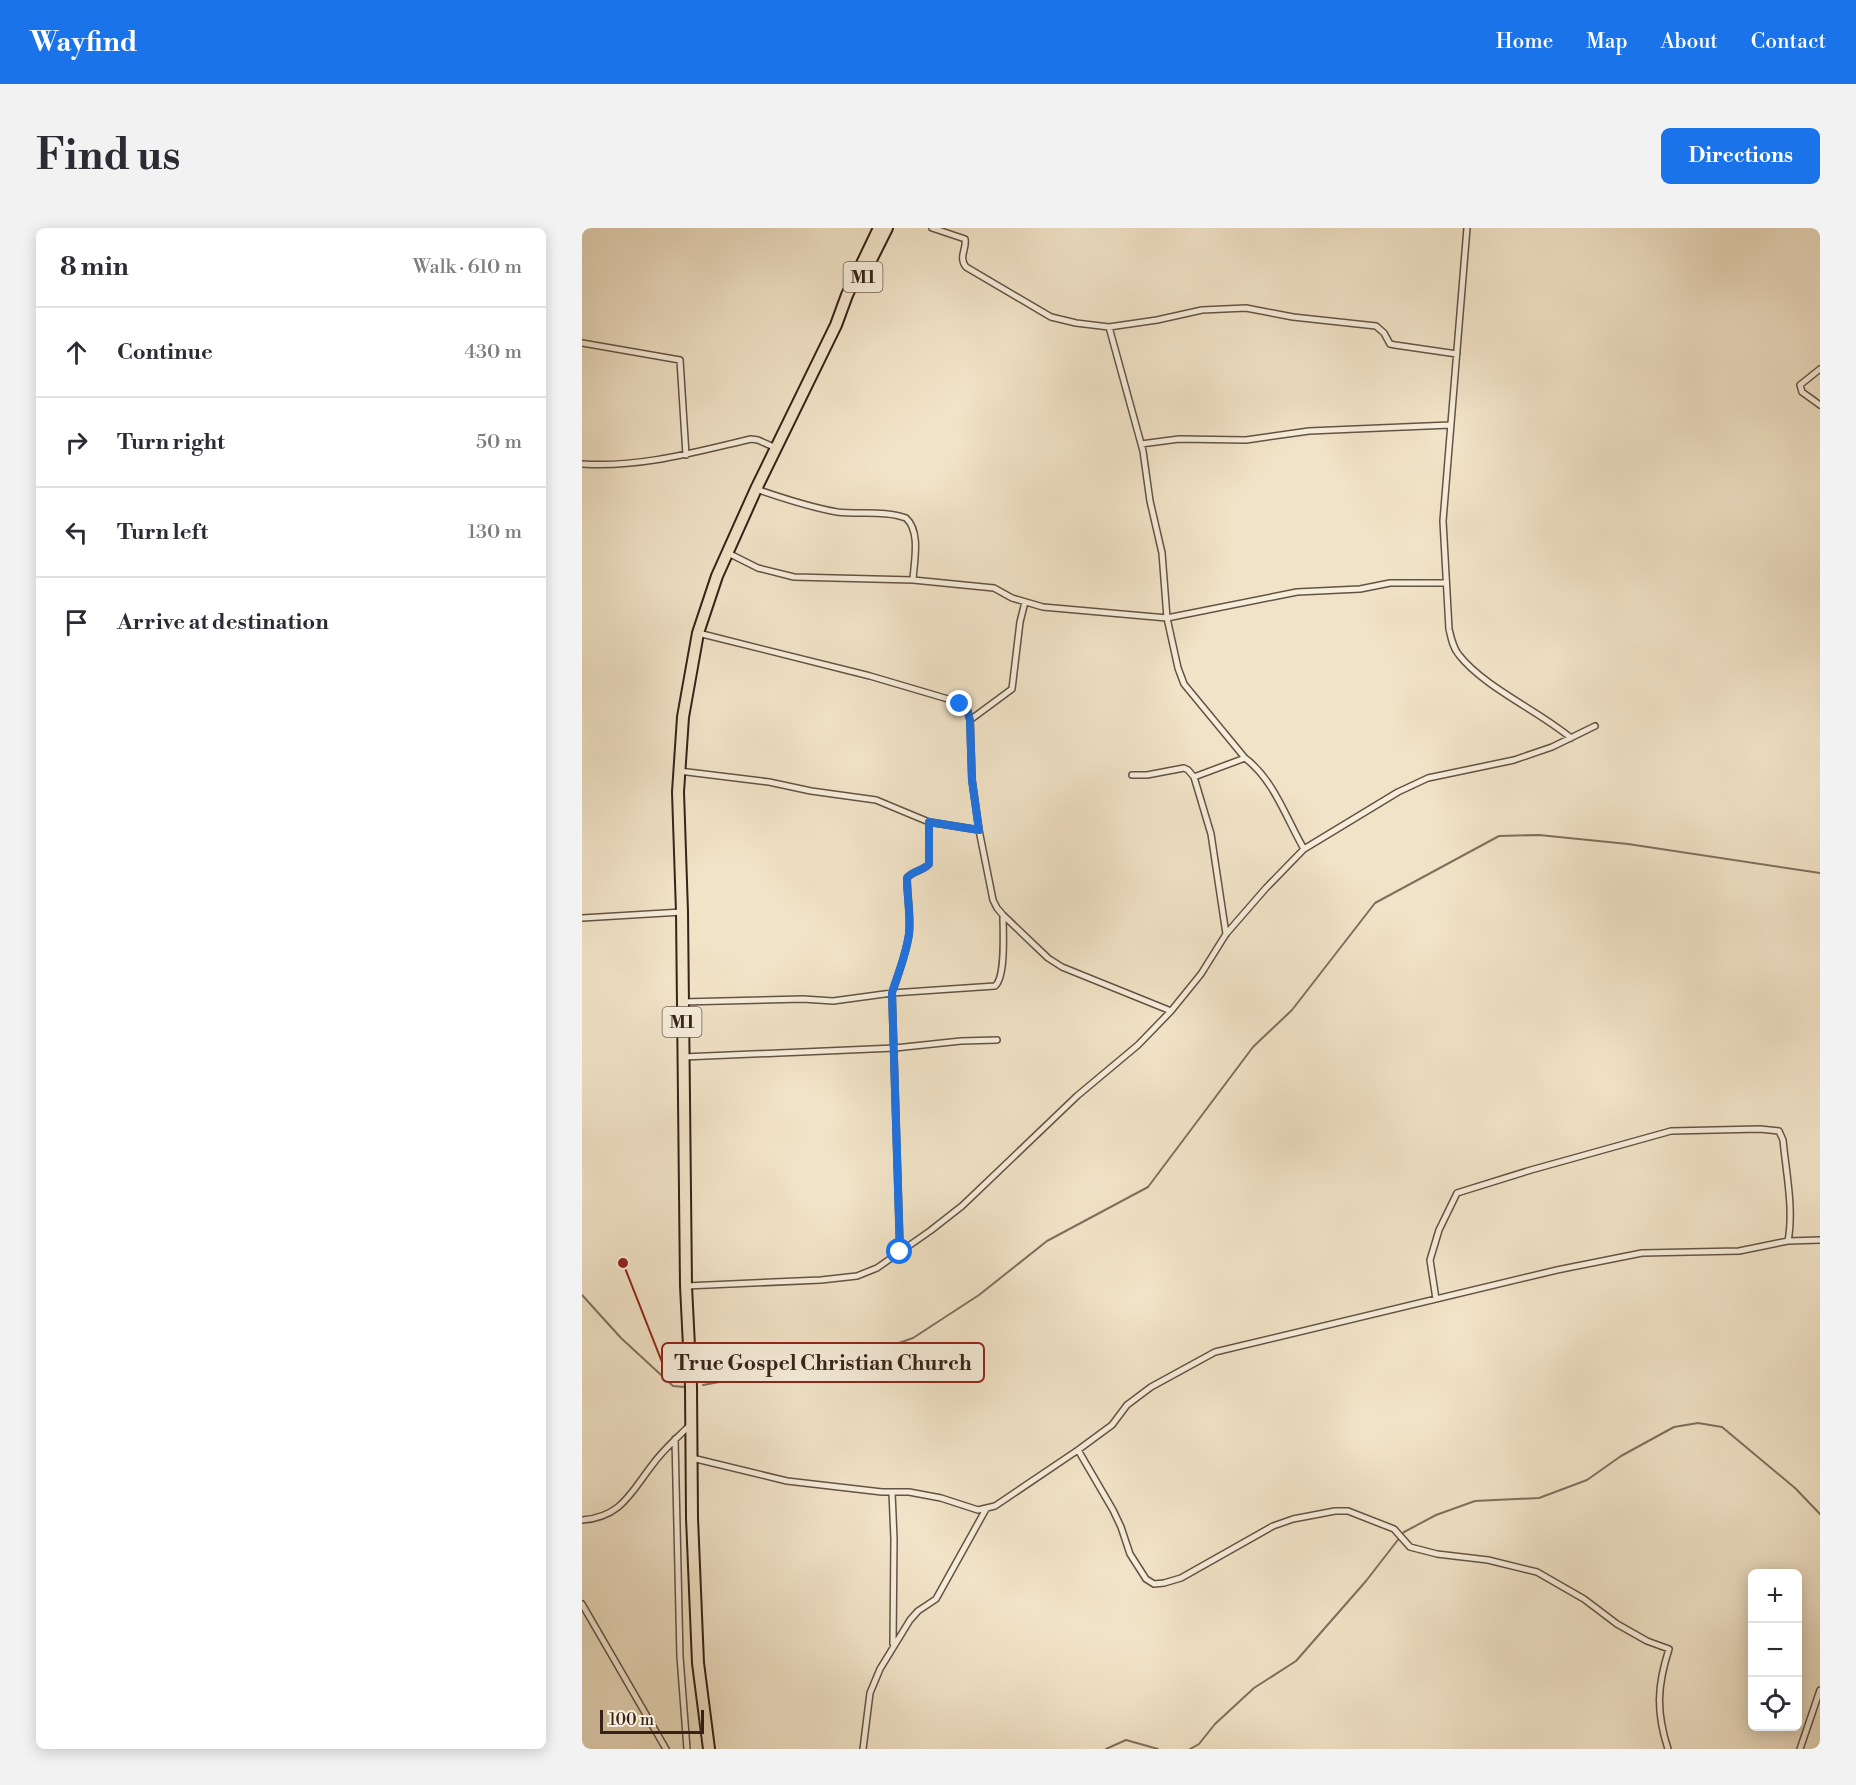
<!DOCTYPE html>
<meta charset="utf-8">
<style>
body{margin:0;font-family:"Libre Bodoni",serif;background:#f2f2f3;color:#2b2b33}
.controls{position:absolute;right:18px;bottom:18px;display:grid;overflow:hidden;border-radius:9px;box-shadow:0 3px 15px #0003}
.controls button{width:54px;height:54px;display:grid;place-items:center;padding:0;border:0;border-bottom:2px solid #e1e1e2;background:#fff;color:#2b2b33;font:30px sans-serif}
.scale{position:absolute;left:18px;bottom:15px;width:104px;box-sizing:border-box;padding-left:6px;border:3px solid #352319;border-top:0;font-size:16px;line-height:21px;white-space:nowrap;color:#352319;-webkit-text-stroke:4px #f6eddb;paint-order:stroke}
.stop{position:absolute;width:18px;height:18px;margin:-14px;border:4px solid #1a73e8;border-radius:50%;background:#fff}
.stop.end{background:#1a73e8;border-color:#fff;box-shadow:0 2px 6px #0008}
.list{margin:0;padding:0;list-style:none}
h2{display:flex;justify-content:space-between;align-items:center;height:78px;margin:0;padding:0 24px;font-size:26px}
h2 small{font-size:20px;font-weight:400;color:#7c7c81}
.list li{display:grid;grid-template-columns:39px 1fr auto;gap:18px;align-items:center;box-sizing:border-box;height:90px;padding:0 24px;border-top:2px solid #e1e1e2}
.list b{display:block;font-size:22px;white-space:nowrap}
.list em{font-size:20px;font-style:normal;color:#7c7c81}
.icon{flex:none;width:33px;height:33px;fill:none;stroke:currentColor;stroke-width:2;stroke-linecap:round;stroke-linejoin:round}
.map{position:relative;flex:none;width:1238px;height:1521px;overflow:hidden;border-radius:9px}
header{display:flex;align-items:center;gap:36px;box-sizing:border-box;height:84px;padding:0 30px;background:#1a73e8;color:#fff}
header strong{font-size:28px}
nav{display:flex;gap:33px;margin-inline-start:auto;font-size:21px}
.intro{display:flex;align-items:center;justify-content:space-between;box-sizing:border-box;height:144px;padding:0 36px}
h1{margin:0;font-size:42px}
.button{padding:15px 27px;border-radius:9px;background:#1a73e8;color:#fff;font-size:21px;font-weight:700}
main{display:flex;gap:36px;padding:0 36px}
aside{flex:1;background:#fff;border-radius:9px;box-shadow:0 3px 15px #0003}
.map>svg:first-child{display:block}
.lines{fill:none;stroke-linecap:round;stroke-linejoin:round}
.stream{stroke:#7f6f5e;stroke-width:2}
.street-casing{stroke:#645344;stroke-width:8}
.highway-casing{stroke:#352319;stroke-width:14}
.street{stroke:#f6eddb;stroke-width:5}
.highway{stroke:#f1e3c7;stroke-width:10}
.route{stroke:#1a73e8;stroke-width:8}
.labels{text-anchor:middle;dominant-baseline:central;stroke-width:4.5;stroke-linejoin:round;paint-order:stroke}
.shield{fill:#f6eddb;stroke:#6f6053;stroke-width:1.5}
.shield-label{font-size:18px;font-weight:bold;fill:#352319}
.leader{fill:none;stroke:#8f2418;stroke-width:2}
.callout-dot{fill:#8f2418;stroke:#f6eddb;stroke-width:2}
.callout{fill:#f6eddb;stroke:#8f2418;stroke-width:2}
.callout-label{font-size:21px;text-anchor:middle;font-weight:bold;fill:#352319}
</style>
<header>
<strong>Wayfind</strong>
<nav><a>Home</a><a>Map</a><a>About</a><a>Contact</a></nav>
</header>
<div class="intro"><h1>Find us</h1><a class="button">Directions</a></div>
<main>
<aside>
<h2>8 min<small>Walk · 610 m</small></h2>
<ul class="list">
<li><svg class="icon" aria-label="ahead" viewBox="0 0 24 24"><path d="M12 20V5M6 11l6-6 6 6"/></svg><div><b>Continue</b></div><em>430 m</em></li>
<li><svg class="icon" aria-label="right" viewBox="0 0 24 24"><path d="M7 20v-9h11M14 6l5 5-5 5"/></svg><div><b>Turn right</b></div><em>50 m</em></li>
<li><svg class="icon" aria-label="left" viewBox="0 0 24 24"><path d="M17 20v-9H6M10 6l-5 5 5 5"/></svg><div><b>Turn left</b></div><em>130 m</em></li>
<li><svg class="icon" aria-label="arrive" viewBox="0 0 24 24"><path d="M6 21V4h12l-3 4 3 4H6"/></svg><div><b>Arrive at destination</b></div></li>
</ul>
</aside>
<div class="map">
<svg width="1238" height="1521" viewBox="0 0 1238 1521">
<rect width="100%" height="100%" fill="#f1e3c7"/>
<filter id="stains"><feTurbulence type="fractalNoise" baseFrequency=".00333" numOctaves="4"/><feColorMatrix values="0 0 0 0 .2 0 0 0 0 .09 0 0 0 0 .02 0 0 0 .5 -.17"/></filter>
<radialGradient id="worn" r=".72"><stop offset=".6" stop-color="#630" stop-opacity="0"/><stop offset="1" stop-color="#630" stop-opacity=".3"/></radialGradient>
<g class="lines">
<path class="stream" d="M0,1067L39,1110L91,1158L103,1159
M121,1157L261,1131L297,1122L331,1110L397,1067L465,1013L566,959L671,819L710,782L793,675L917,608L957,607L1046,616L1238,645
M524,1521L544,1512L576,1521
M608,1521L617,1516L633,1496L672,1460L714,1433L784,1353L822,1304L854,1287L893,1273L957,1270L1005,1252L1039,1228L1092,1199L1116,1195L1140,1199L1213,1260L1238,1286"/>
<defs>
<path id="street" d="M885,0L861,293L867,401C869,410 871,420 877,427C902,459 957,483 989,510
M527,99L575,92L620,82L664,80L711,89L794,98L802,105L808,116L813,117L875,126
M0,115L98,132L104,227
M1238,141L1218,157L1220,164L1238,177
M559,216L597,211L664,212L727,203L868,197
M0,236C58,240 113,224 169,211L176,212L194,220
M174,261C200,270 227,279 255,284C277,287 303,282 324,290C339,304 332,333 331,352L412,360L430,370L461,379L585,390L715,364L778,361L808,355H864
M146,325L176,340L212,349L331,352
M116,405L288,448L366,471L385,481L388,492L430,461L438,394L443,374
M388,492L390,552L397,602L411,672L415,680L421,687L466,730L480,739L589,783
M97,543L187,554L229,563L294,572L347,594L397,602
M550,547H565L602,540L606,542L612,549
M722,621L816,564L846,550L932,532L970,519L1013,498
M0,690L100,684
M644,706L629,606L612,549L663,530
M100,774L221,771L251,773L310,765L413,758C424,749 421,703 421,687
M101,829L313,820L379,813L415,812
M318,1024L310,765C316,746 324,727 327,706C329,687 325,669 325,650C330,643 341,643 347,636V594
M104,1058L239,1052L275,1048L295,1040L348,1003L380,978L495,868L556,817L589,783L619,746L644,706L684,660L722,621C704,590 692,552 663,530L602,456L596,440L585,390L580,325L568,273L561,223L527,99L494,95L469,89L384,39C376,29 385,21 383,11L350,0
M854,1071L848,1032L857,1002L875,965L949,942L1089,903L1178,901L1197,903L1201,912C1204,944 1212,981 1206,1013
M93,1211L98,1429L105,1521
M496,1222L531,1282L539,1299L548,1326L564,1351L572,1356L582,1355L599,1350L691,1298L711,1291L753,1283H766L812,1301L828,1319L855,1326L906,1332L955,1344L1002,1371L1035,1396L1065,1413L1087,1421C1075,1458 1074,1484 1086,1521
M110,1230L205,1253L300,1264H327L359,1270L396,1282L413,1278L496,1222L530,1197L545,1177L569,1159L633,1124L975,1042L1060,1025L1157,1023L1206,1013L1238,1012
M310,1264L312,1311L311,1416
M0,1292C40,1289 49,1264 71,1236C81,1222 95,1210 107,1198
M0,1376L84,1521
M281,1521L288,1465L298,1441L328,1392L336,1383L354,1371L404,1281
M1218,1521L1238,1462"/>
<path id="highway" d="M287,36L305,0
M127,1521L116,1435L110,1290L109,1159L104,1058L100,684L96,564L101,489L116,405L135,348L174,261L254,97L265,67L297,0"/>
</defs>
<use href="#street" class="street-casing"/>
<use href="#highway" class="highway-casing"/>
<use href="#street" class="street"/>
<use href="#highway" class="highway"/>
</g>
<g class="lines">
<path class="route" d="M318,1024L310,765C316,746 324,727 327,706C329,687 325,669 325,650C330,643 341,643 347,636V594L397,602L390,552L388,492L385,481L378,476"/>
</g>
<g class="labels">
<g class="shield">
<rect x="261.5" y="34" width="39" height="30" rx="4.5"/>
<rect x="80.5" y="779" width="39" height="30" rx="4.5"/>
</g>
<g class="shield-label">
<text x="281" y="49">M1</text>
<text x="100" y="794">M1</text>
</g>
</g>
<path class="leader" d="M41 1035L80 1134"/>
<circle class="callout-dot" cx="41" cy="1035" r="6"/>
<rect class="callout" x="80" y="1115" width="322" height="39" rx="6"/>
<g class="callout-label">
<text x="241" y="1142">True Gospel Christian Church</text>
</g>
<rect width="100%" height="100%" filter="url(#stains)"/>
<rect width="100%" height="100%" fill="url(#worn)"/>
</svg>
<div class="controls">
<button>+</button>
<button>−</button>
<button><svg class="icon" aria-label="locate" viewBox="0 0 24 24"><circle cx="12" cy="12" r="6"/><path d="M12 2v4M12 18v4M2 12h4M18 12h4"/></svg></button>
</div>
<div class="scale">100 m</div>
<div class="stop" style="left:318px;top:1024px"></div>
<div class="stop end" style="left:378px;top:476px"></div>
</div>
</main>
